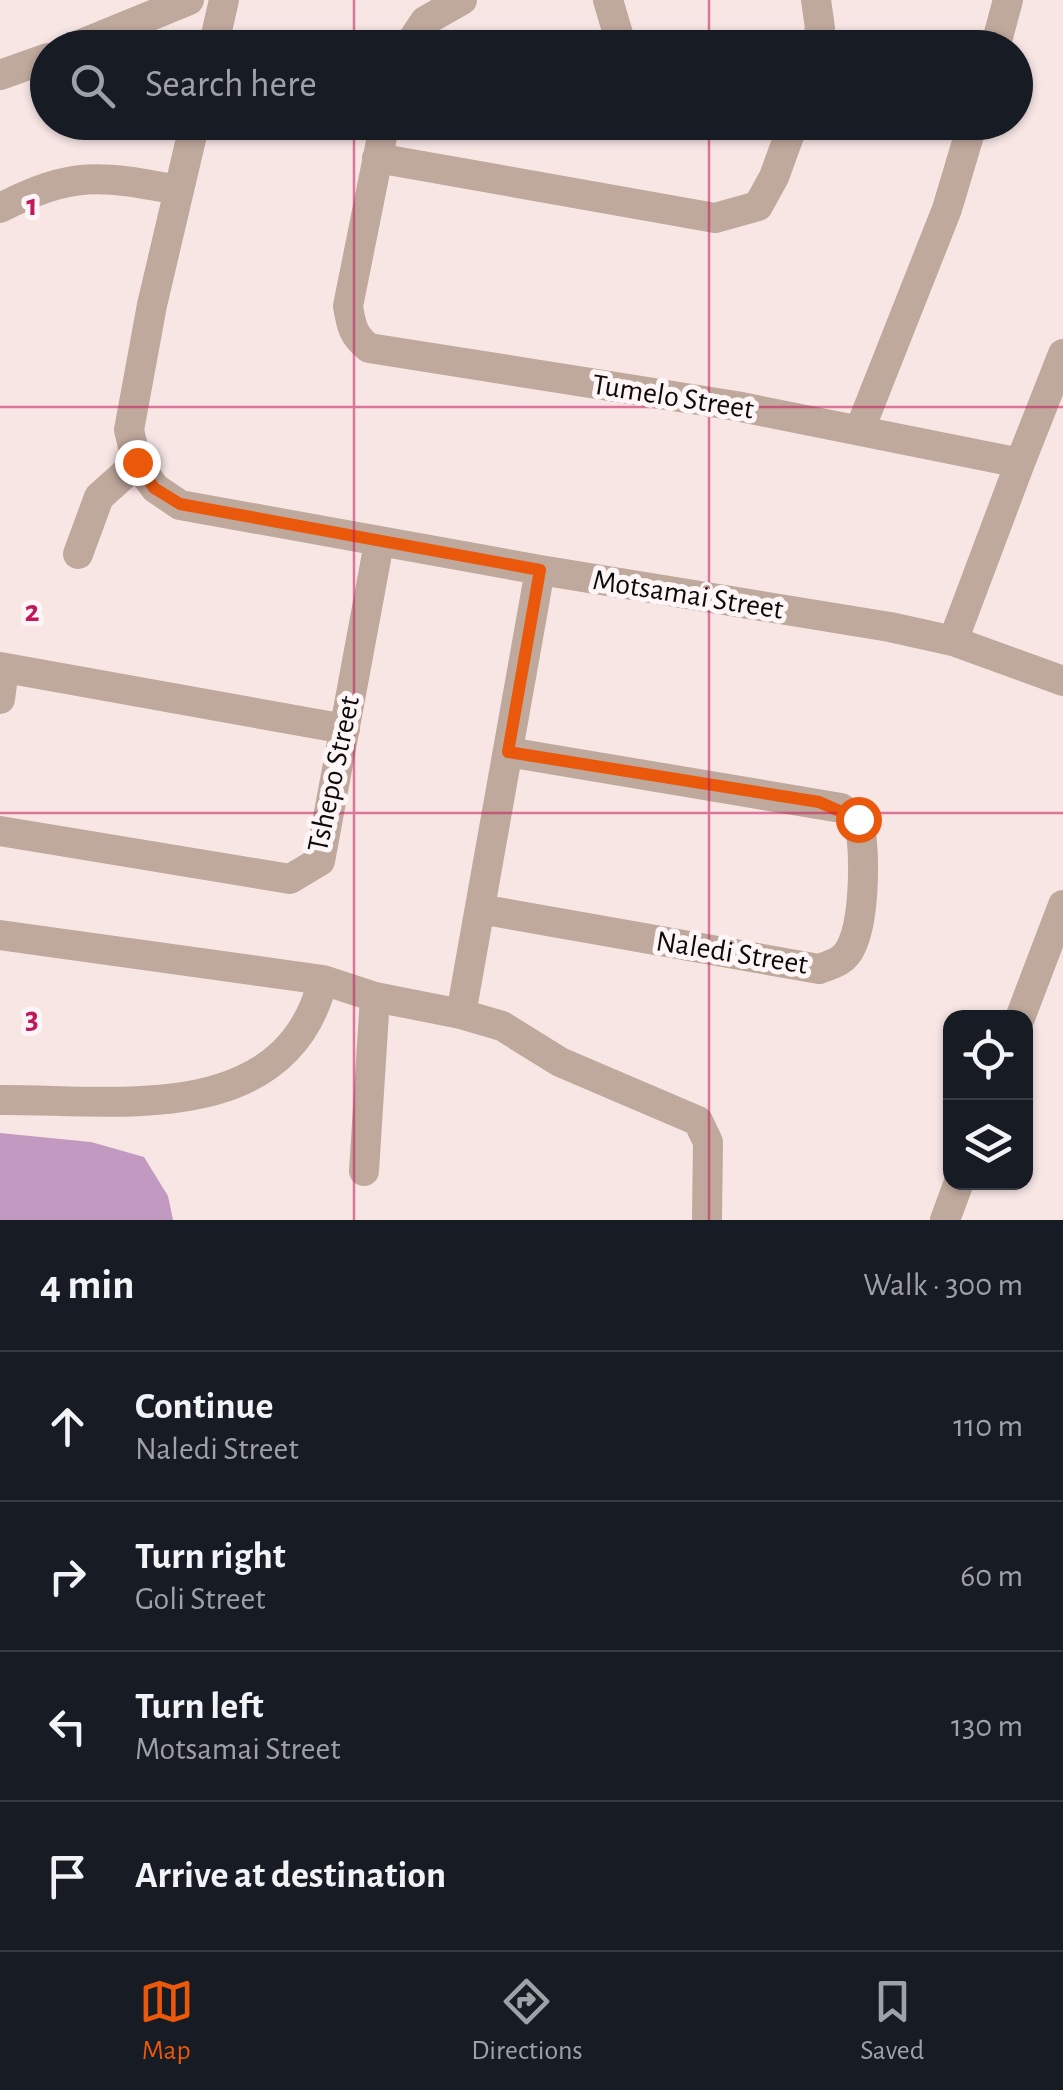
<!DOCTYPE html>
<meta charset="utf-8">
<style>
body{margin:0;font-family:"Alegreya Sans",sans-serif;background:#20242c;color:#f1f3f6}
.controls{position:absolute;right:30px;bottom:30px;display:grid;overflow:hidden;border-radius:20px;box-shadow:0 2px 8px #0004}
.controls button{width:90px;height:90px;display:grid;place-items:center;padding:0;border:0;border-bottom:2px solid #363941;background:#171b24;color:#f1f3f6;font:50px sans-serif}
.stop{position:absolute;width:30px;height:30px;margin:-22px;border:8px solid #ea580c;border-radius:50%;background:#fff}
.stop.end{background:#ea580c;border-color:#fff;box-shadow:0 2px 10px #0008}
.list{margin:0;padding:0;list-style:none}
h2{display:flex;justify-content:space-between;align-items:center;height:130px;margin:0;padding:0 40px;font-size:42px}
h2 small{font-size:32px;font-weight:400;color:#9ea1a6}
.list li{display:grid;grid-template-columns:65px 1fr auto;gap:30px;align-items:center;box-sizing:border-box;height:150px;padding:0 40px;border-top:2px solid #363941}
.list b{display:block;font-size:38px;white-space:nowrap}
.list p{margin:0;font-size:32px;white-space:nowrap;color:#9ea1a6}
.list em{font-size:32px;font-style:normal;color:#9ea1a6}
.icon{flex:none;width:55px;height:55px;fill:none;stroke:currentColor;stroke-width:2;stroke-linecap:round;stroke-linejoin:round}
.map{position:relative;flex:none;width:1063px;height:1220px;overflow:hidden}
.search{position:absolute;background:#171b24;box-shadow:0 2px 8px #0004;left:30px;right:30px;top:30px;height:110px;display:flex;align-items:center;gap:25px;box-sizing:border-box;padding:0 35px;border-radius:55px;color:#9ea1a6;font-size:38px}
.sheet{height:730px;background:#171b24}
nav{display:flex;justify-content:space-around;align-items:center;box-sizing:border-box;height:140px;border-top:2px solid #363941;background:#171b24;font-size:28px;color:#9ea1a6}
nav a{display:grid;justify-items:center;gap:5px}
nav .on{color:#ea580c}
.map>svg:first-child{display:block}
.water{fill:#c299c0}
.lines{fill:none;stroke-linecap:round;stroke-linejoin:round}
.minor{stroke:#bfa89c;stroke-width:30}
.route{stroke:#ea580c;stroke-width:12}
.grid{fill:none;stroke:#c2185b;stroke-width:2.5;stroke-opacity:0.55}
.labels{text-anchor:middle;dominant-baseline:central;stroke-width:10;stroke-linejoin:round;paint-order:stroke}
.street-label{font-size:30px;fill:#0f0a0a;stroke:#fef6f6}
.grid-label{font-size:32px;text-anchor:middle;font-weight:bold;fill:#c2185b;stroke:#fef6f6;stroke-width:10;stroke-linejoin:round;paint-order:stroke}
</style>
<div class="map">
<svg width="1063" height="1220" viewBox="0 0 1063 1220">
<rect width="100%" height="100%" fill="#f8e6e5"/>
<path class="water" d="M0,1133L91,1142L144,1157L168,1196L173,1220H0Z"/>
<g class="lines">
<path class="minor" d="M608,0L621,44
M816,0L820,28L816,48
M72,48L189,0
M213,48L224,0
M407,48L425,21L462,0
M995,48L1008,0
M0,75L48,58
M195,122L152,305L129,430L137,463L155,488L180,505L540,570L890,627L953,641L1063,681
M385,122L348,306C351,325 353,336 369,348L736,406L1020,463L953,641
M377,158L715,218L758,206L774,177L794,122
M0,208C72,171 100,175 178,190
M860,429L947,209L973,122
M1020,463L1063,354
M78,554L99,497L137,463
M0,667L345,729
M0,699L4,669
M0,831L290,879L320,861L379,543
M480,909L819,969C833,964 845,961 851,947C865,919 866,848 858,819L841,808L508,752
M0,935L323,980L375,997L461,1014L502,1026L560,1062L698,1121L708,1142L707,1220
M461,1014L540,570
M1020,1018L1063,905
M0,1100C117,1099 286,1129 323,980
M364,1171L375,997
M945,1220L959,1182"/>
</g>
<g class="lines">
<path class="route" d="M137,462L154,488L180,504L540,570L508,752L819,802L858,819"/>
</g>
<path class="grid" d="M354,0V48M709,0V48M354,122V1220M709,122V1220M0,407H1063M0,813H1063"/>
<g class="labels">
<g class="street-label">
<text transform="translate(673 397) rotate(9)">Tumelo Street</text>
<text transform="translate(688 595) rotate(9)">Motsamai Street</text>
<text transform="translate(334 774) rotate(-78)">Tshepo Street</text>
<text transform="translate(732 953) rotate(9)">Naledi Street</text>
</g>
</g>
<g class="grid-label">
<text x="32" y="215">1</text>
<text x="32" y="621">2</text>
<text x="32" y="1028">3</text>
</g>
</svg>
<div class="controls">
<button><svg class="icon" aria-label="locate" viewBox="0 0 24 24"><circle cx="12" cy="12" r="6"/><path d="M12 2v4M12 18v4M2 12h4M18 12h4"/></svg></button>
<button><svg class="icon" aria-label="layers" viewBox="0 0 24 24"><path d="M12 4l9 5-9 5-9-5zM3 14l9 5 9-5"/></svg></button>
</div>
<div class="stop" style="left:858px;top:819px"></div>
<div class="stop end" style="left:137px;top:462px"></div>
<div class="search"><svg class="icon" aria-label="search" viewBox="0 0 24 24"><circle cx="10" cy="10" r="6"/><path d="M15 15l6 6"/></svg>Search here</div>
</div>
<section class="sheet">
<h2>4 min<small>Walk · 300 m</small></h2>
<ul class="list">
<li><svg class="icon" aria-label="ahead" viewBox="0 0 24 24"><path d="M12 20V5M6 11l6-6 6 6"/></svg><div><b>Continue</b><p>Naledi Street</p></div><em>110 m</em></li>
<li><svg class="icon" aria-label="right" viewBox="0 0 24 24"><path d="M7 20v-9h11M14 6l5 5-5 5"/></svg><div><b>Turn right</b><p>Goli Street</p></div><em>60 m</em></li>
<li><svg class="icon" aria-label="left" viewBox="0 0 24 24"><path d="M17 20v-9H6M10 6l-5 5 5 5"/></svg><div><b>Turn left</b><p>Motsamai Street</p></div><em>130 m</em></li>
<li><svg class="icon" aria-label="arrive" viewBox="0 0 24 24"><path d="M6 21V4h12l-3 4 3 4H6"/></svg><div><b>Arrive at destination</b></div></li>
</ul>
</section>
<nav>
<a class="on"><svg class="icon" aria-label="map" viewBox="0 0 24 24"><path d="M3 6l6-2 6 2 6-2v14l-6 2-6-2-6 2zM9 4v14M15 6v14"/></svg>Map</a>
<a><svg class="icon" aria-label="directions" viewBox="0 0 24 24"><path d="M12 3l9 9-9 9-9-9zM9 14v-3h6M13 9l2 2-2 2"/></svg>Directions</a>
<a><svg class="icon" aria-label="saved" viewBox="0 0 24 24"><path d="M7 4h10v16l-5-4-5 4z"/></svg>Saved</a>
</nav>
